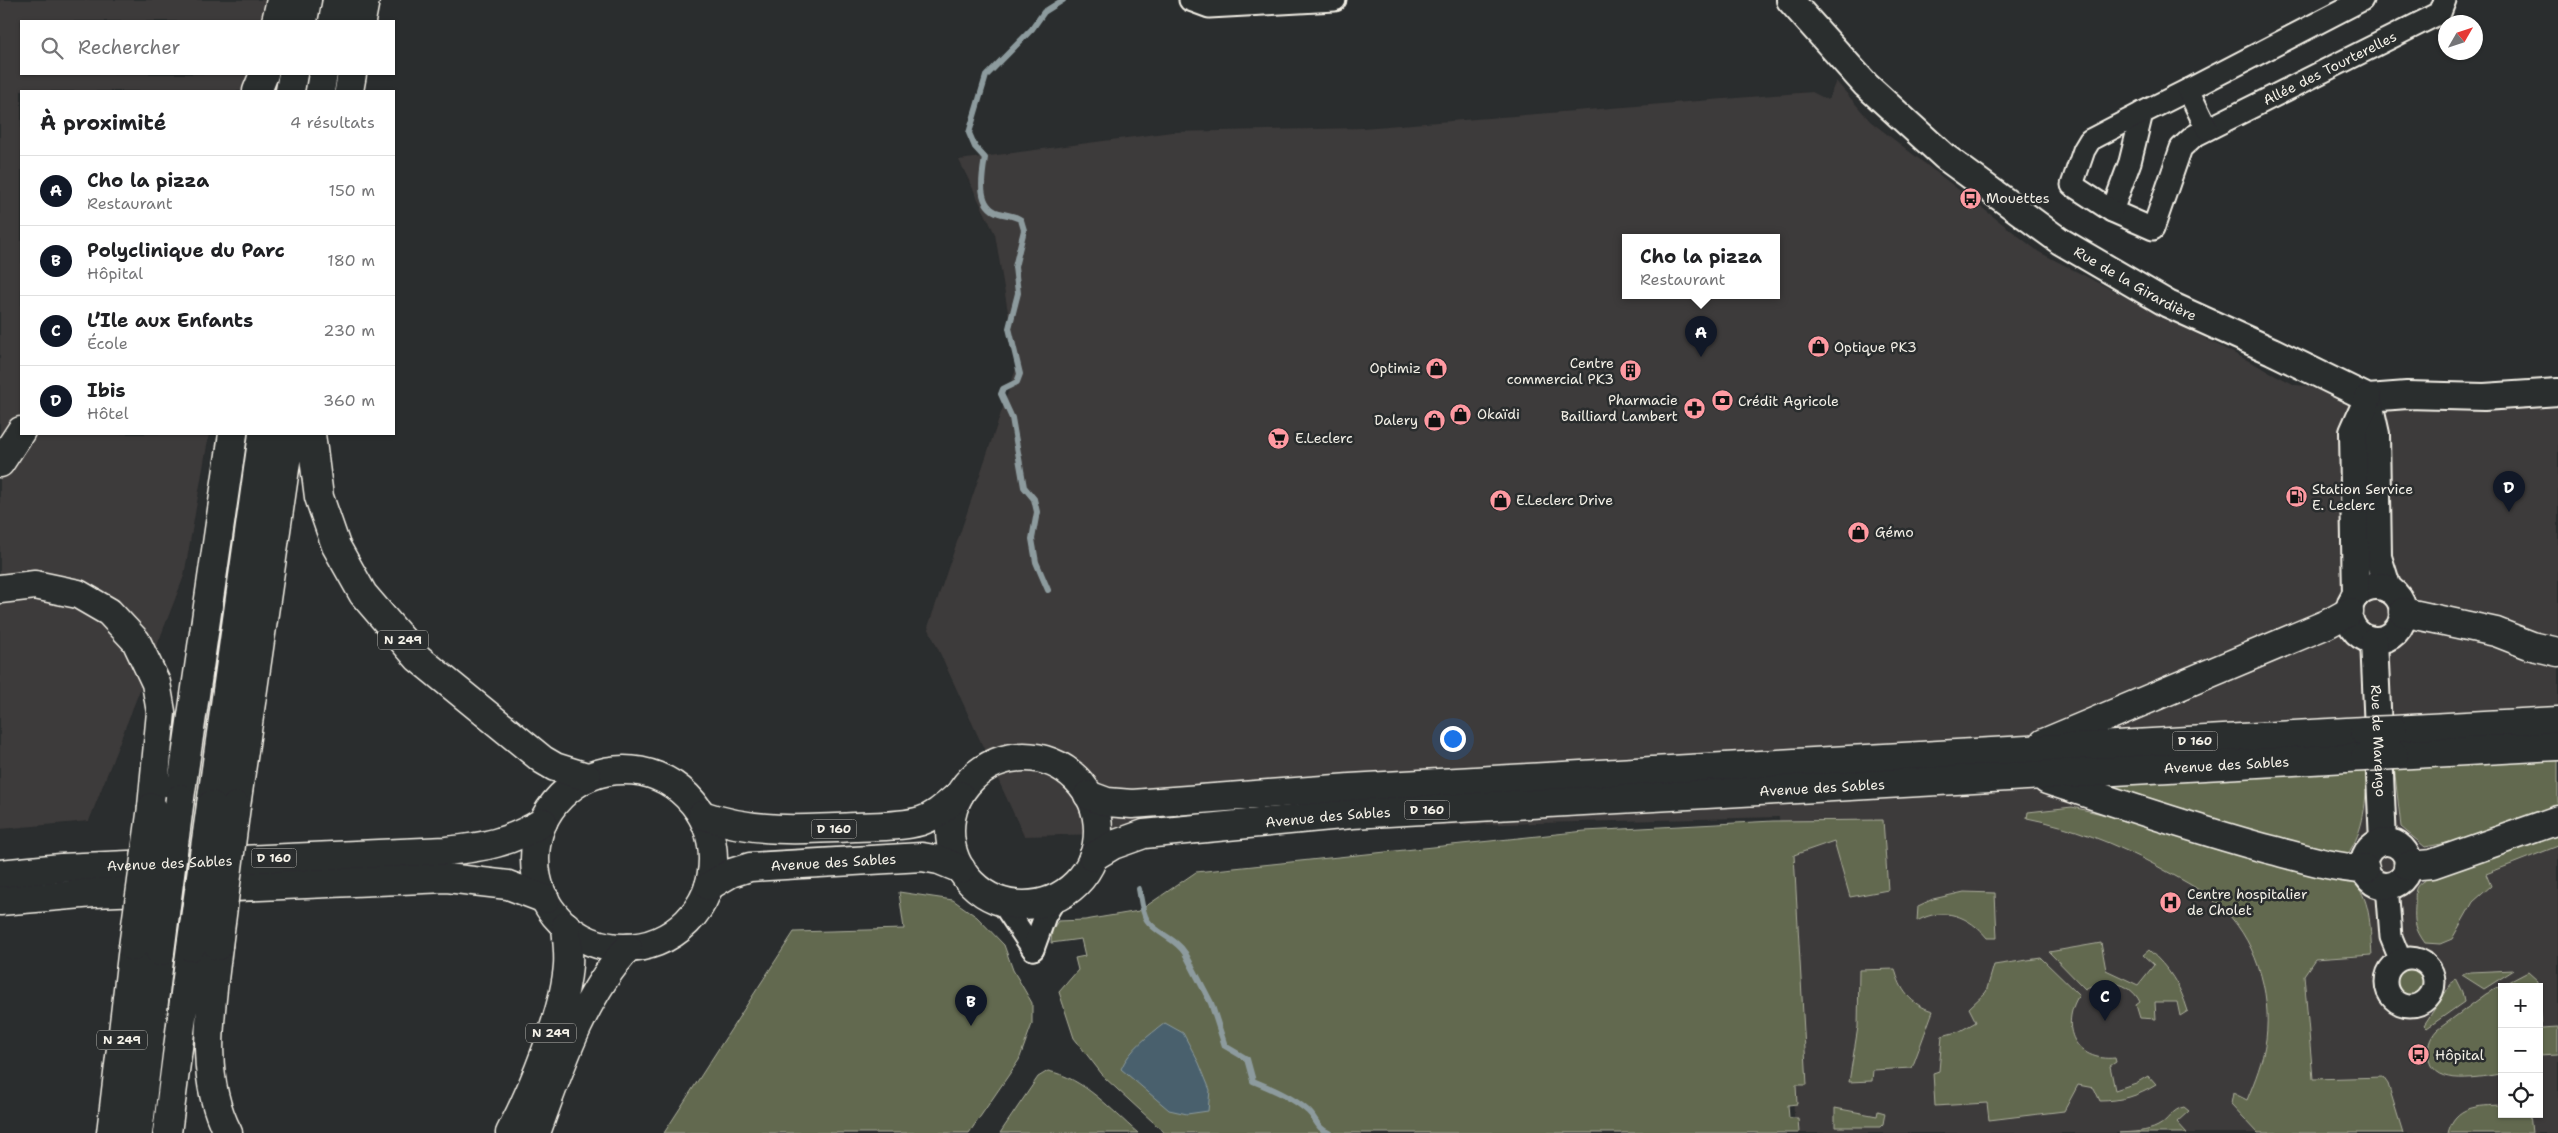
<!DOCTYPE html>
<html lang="fr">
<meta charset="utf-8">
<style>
body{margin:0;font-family:"Shantell Sans",sans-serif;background:#f2f2f2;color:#202124}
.controls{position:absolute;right:15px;bottom:15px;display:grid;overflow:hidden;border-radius:0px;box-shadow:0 1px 4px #0004}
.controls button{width:45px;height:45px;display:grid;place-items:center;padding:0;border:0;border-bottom:1px solid #e0e0e0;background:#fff;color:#202124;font:25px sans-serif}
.compass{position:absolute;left:2438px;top:15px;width:45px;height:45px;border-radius:50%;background:#fff;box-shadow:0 1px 4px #0004;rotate:51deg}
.you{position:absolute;left:1452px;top:738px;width:18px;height:18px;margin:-12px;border:4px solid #fff;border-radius:50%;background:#1a73e8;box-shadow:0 0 0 8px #1a73e833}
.badge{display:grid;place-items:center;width:32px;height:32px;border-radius:50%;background:#111827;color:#fff;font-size:16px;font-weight:700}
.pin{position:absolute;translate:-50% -41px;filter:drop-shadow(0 1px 2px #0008)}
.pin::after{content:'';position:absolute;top:26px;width:18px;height:15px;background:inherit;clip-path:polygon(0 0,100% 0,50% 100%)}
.popup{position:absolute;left:1622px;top:234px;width:158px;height:65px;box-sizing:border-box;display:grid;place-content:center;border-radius:0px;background:#fff;filter:drop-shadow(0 1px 4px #0005);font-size:16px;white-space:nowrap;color:#757577}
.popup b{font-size:19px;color:#202124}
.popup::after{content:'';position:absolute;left:50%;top:100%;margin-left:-10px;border:10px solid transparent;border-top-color:#fff}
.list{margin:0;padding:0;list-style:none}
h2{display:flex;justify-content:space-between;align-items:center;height:65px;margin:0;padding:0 20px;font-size:21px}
h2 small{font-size:16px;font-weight:400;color:#757577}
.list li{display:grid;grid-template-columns:32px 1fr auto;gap:15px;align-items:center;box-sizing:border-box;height:70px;padding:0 20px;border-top:1px solid #e0e0e0}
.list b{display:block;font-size:19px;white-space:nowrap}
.list p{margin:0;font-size:16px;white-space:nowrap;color:#757577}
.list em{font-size:16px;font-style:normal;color:#757577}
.icon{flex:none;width:28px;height:28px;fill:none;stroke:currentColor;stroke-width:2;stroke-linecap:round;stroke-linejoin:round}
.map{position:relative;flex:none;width:2558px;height:1133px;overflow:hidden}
.search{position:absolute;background:#fff;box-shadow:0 1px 4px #0004;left:20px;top:20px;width:375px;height:55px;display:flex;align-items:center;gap:12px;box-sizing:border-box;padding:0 18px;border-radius:0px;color:#757577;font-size:19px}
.panel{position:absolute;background:#fff;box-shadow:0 1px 4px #0004;left:20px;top:90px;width:375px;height:345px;border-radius:0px}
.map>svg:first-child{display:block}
.built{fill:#3d3a3a;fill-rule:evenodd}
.green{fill:#62694f;stroke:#abad9c}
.water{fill:#48616d;stroke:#8d9b9e}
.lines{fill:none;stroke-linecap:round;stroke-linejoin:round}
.stream{stroke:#8d9b9e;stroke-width:6}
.minor-casing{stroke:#f4f1e8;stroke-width:25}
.tertiary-casing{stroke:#f4f1e8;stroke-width:30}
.primary-casing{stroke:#f4f1e8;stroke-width:31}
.trunk-casing{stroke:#f4f1e8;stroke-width:31}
.minor{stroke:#2a2d2e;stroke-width:21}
.tertiary{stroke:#2a2d2e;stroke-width:26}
.primary{stroke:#2a2d2e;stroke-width:28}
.trunk{stroke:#2a2d2e;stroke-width:28}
.primary-bridge-casing{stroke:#f4f1e8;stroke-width:31;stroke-linecap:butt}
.trunk-bridge-casing{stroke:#f4f1e8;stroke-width:31;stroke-linecap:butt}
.primary-bridge{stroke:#2a2d2e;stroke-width:28}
.trunk-bridge{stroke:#2a2d2e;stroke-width:28}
.labels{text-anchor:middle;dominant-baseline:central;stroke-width:5;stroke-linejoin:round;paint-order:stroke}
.shield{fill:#2a2d2e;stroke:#b7b6b0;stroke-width:1}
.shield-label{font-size:12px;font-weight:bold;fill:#f4f1e8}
.street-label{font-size:14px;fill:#f4f1e8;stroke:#2a2d2e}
.poi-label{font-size:14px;fill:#f4f1e8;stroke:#2a2d2e;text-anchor:start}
</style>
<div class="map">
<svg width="2558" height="1133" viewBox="0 0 2558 1133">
<rect width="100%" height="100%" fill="#2a2d2e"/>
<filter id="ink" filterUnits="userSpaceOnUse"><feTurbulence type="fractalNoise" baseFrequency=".02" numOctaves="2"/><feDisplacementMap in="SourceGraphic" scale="10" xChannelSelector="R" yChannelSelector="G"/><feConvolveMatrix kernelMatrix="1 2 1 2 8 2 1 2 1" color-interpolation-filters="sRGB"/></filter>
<g filter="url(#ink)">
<path class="built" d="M0,0H284L280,21H21V74H271L268,91H21V434H209L184,576L89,821L0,829Z
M1836,81L1870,121L2039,252L2295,385L2551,403L2558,402V1133H1795L1779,817L1024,836L928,627L1017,366L995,234L959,160L1172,132L1362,128L1812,92L1828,100ZM1626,238H1776V296H1626ZM2502,987H2539V1114H2502Z"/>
<path class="green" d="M2558,758V809L2454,845L2452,842L2425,847L2401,827L2394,766Z
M2367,770C2366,800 2365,830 2347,855L2329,852L2108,791V784Z
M2072,807L2140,823L2355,884C2372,900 2370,934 2372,955L2315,959L2304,975L2313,1079L2383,1077L2388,1084L2403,1133H2258L2231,1104L2233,1093L2247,1100C2255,1080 2263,1061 2266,1039C2272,992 2255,937 2219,905C2200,888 2176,877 2155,865C2114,843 2072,827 2027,818L2028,812Z
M1883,820L1888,890L1850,897L1834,841L1794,855L1807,1085H1796L1797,1104L1788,1105L1789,1118H1798L1799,1133H1165L1105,1078L1074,1038L1059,992L1078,970L1075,958L1085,956L1081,939L1051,943L1052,930L1058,921L1085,920L1139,911L1196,872L1585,831L1773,821Z
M2558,830V846L2486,874L2491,886L2473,902L2452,939L2440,944L2425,943C2415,929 2414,922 2415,906C2416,888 2412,887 2430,877Z
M899,892L953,900L977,917L1004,945L1013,970L1032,1003V1024L1019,1060L969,1133H664L794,932L904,929Z
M1964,892L1995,893L1997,938H1987C1969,916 1944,906 1917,921L1918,906L1933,899Z
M2101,943L2106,970L2138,985L2154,965L2143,955L2149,950C2169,968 2180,985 2188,1011L2180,1016L2177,1002H2155L2156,1019L2140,1018L2136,1005L2140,1002C2130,981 2104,978 2085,989L2049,952Z
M2041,958L2079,995C2059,1027 2075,1062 2115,1058L2116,1062L2110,1066L2115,1090L2136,1083L2148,1076L2156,1085C2138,1096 2121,1101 2100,1101L2094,1088L2078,1085L2064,1111L1989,1120L1987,1103L1935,1106L1933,1073L1939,1071L1942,1036L1960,1031L1976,1022L1969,1008L1986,992L1994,965Z
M2394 982a15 15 0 1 1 30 0a15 15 0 1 1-30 0Z
M1895,969C1900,990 1911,1005 1933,1011L1912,1068L1873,1070L1872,1081L1849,1082L1858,1027L1859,970Z
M2514,970L2484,989L2462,975L2470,972Z
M2528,972L2538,981V987H2502V1074C2482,1076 2433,1088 2429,1059C2427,1047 2429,1039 2437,1030L2486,994Z
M2455,978L2462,992L2464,1002L2427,1028L2424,1025Z
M2539,1005L2541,1028L2558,1027V1054L2539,1055Z
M1048,1071C1084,1078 1111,1110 1138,1133H1000L1038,1077Z
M2502,1105V1114H2530L2532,1133H2448C2455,1105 2478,1106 2502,1105Z
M2184,1107L2189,1111L2177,1122L2187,1133H2119C2132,1132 2147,1132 2158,1126C2168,1121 2172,1109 2184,1107Z
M1835,1108L1877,1116L1878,1111L1885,1113L1883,1124L1880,1127H1835Z"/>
<path class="water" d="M1165,1023L1183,1033L1199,1063L1210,1090L1208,1111L1187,1114L1169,1110L1121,1069C1129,1050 1149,1035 1165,1023Z"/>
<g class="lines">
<path class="stream" d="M1048,590L1036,562L1032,539L1037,512L1034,499L1024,487L1012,418L1001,394L1003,389L1017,382L1020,374L1009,328L1018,293L1015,267L1024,230L1021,220C1014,215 1006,215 999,213C976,206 982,176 985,158L975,147L969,133L986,76L1032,29L1044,12L1063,0
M1139,889C1141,899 1142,912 1147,920C1156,934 1176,938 1185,953L1211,1003L1225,1046L1247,1059L1253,1081C1270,1088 1294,1098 1308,1111C1316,1118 1317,1129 1329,1133"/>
<defs>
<g id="minor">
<path d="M1190,0L1209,7L1335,0"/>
<path id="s1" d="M2188,90L2142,113L2130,162L2112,211L2153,229L2181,148L2194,136L2440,13L2445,0"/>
<path d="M2207,129L2188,90L2362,0"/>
<path d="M2112,211L2072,185L2084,150L2090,140L2142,113"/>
<path d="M2387,885L2391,937L2400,959"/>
<path d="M1001,901L1033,949"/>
<path d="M1033,949L1045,916L1056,897"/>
<circle cx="2410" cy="982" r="24"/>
</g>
<g id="tertiary">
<path id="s2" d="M1790,0L1866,85L1945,157L2060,241L2168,304L2272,351L2368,398L2407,395L2484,397L2558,392"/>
<path d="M2368,398L2376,434L2378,557L2388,589"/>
<circle cx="2376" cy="613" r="27"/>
<path d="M2356,595L2353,432L2368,398"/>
<path id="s3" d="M2374,640L2383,842"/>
<circle cx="2386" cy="864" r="22"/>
</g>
<g id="primary">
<path d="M2403,612L2496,632L2532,646L2558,652"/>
<path d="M2393,730L2558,721"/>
<path d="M2044,743L2327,624L2349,612"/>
<path d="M2394,755L2558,746"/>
<circle cx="1024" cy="831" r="74"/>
<circle cx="624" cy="859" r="89"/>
<path d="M2047,780C2121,804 2194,829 2268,849C2300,857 2332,868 2365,869"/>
<path d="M1088,795L1107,802L1132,804L1350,788L2364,731"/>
<path d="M702,815C753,833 803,830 856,827C878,826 900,827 921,821C936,816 947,805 959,795"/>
<path id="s4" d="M1093,857L1113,845L1144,834L1352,814L2365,757"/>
<path d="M2408,866L2432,864L2558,820"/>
<path id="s5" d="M0,874L61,868L446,851C484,847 509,843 543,822"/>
<path id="s6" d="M709,886L731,873L750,867L922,857L939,860L961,869"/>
<path d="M0,901L94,893L447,878L508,885L545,899"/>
</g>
<path id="trunk" d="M276,21L281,0
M303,21L307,0
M333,21L337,0
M361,21L365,0
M257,91L264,74
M290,91L293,74
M320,91L323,74
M349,91L352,74
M311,434L319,497L336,546L363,594L418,658L543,760L555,767L587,777
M0,463L21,431
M0,589L35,585L78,594L109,612L136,641L156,683L161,712L152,807
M180,798L233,434
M211,805L263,434
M236,806L290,434
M218,946C211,1008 198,1076 228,1133
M111,1133L133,947
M138,1133L160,952
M167,1133L191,947
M510,1133C532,1092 565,1011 568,965C569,953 567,939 566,926
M536,1133C559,1070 582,998 628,948"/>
</defs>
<use href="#minor" class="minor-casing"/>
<use href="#tertiary" class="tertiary-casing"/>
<use href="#primary" class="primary-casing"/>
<use href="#trunk" class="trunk-casing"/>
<use href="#minor" class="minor"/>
<use href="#tertiary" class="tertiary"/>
<use href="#primary" class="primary"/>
<use href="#trunk" class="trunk"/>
<defs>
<path id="primary-bridge" d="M2364,731L2393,730
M2365,757L2394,755"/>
<path id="trunk-bridge" d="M218,946L236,806
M133,947L152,807
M191,947L211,805
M160,952L180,798"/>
</defs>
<use href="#primary-bridge" class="primary-bridge-casing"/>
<use href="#trunk-bridge" class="trunk-bridge-casing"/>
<use href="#primary-bridge" class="primary-bridge"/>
<use href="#trunk-bridge" class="trunk-bridge"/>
</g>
</g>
<defs>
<symbol id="bus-disc" viewBox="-11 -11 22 22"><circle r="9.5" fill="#ff9aa2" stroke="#2a2d2e"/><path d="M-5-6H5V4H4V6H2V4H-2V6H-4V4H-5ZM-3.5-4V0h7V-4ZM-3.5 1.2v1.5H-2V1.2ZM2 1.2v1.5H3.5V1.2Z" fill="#111"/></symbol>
<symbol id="shop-disc" viewBox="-11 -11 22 22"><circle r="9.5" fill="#ff9aa2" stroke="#2a2d2e"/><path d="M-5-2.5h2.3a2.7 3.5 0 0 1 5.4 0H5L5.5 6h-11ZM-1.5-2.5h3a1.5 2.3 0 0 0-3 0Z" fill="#111"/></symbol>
<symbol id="building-disc" viewBox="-11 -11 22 22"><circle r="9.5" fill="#ff9aa2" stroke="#2a2d2e"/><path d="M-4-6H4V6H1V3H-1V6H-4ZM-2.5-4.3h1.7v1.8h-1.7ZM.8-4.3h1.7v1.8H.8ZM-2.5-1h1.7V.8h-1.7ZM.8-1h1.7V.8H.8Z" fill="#111"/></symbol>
<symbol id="bank-disc" viewBox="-11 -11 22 22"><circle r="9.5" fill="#ff9aa2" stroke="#2a2d2e"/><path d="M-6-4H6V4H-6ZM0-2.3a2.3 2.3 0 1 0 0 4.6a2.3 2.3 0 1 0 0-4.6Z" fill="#111"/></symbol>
<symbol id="pharmacy-disc" viewBox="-11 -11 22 22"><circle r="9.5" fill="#ff9aa2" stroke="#2a2d2e"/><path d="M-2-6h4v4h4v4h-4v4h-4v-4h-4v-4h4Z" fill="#111"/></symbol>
<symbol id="supermarket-disc" viewBox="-11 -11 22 22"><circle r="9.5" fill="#ff9aa2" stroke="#2a2d2e"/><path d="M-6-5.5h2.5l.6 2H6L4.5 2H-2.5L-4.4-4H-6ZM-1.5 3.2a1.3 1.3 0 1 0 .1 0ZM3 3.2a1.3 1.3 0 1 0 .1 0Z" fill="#111"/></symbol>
<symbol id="fuel-disc" viewBox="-11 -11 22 22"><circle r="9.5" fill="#ff9aa2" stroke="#2a2d2e"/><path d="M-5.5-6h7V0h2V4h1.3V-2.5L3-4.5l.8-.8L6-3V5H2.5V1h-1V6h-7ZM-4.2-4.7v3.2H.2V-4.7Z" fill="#111"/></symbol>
<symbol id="hospital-disc" viewBox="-11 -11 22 22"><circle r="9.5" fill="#ff9aa2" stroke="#2a2d2e"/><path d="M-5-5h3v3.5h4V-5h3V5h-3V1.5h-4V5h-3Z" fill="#111"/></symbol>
</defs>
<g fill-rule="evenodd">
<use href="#bus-disc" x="1958" y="186" width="25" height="25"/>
<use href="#shop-disc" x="1806" y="334" width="25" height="25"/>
<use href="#shop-disc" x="1424" y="356" width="25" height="25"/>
<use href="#building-disc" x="1618" y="358" width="25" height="25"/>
<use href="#bank-disc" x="1710" y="388" width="25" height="25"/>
<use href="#pharmacy-disc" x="1682" y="396" width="25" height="25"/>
<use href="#shop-disc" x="1448" y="402" width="25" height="25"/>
<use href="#shop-disc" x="1422" y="408" width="25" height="25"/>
<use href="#supermarket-disc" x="1266" y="426" width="25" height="25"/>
<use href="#fuel-disc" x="2284" y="484" width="25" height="25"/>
<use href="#shop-disc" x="1488" y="488" width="25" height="25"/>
<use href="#shop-disc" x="1846" y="520" width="25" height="25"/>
<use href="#hospital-disc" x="2158" y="890" width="25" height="25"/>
<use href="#bus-disc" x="2406" y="1042" width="25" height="25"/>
</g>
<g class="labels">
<g class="shield">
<rect x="378" y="630.5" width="50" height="19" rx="4"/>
<rect x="2172.5" y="731.5" width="45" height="19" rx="4"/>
<rect x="1404.5" y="800.5" width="45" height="19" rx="4"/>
<rect x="811.5" y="819.5" width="45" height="19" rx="4"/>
<rect x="251.5" y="848.5" width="45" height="19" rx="4"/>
<rect x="526" y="1023.5" width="50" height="19" rx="4"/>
<rect x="97" y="1030.5" width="50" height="19" rx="4"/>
</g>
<g class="shield-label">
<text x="403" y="640">N 249</text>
<text x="2195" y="741">D 160</text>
<text x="1427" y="810">D 160</text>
<text x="834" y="829">D 160</text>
<text x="274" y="858">D 160</text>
<text x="551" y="1033">N 249</text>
<text x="122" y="1040">N 249</text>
</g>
<g class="street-label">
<text stroke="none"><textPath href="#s1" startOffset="454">Allée des Tourterelles</textPath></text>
<text stroke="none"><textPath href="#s2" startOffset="450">Rue de la Girardière</textPath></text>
<text stroke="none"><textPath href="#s3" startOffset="101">Rue de Marengo</textPath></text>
<text stroke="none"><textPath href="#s4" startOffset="1141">Avenue des Sables</textPath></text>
<text stroke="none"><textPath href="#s4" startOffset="736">Avenue des Sables</textPath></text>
<text stroke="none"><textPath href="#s4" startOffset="241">Avenue des Sables</textPath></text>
<text stroke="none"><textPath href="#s6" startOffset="129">Avenue des Sables</textPath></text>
<text stroke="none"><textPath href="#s5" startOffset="170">Avenue des Sables</textPath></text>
</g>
<g class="poi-label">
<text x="1986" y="198">Mouettes</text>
<text x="1834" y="347">Optique PK3</text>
<text x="1614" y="363" text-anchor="end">Centre<tspan x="1614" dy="16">commercial PK3</tspan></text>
<text x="1421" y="368" text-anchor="end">Optimiz</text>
<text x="1678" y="400" text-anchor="end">Pharmacie<tspan x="1678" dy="16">Bailliard Lambert</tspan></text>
<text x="1738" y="401">Crédit Agricole</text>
<text x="1477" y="414">Okaïdi</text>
<text x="1418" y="420" text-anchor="end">Dalery</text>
<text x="1295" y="438">E.Leclerc</text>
<text x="2312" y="489">Station Service<tspan x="2312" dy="16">E. Leclerc</tspan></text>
<text x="1516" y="500">E.Leclerc Drive</text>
<text x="1875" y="532">Gémo</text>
<text x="2187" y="894">Centre hospitalier<tspan x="2187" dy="16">de Cholet</tspan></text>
<text x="2435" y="1055">Hôpital</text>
</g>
</g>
</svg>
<div class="controls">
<button>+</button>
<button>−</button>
<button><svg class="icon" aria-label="locate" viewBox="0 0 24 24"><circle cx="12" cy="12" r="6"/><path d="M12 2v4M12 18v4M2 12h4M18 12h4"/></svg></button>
</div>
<svg class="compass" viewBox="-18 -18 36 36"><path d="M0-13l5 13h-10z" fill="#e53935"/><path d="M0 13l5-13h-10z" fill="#757577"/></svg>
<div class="you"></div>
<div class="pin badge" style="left:1701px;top:357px">A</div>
<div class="popup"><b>Cho la pizza</b>Restaurant</div>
<div class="pin badge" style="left:971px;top:1026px">B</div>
<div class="pin badge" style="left:2105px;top:1021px">C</div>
<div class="pin badge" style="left:2509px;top:512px">D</div>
<div class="search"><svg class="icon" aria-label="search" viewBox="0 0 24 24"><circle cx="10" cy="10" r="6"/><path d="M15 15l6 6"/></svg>Rechercher</div>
<section class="panel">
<h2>À proximité<small>4 résultats</small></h2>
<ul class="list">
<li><span class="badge">A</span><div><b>Cho la pizza</b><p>Restaurant</p></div><em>150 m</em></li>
<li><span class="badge">B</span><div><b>Polyclinique du Parc</b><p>Hôpital</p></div><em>180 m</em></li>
<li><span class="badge">C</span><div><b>L’Ile aux Enfants</b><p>École</p></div><em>230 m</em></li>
<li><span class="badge">D</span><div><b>Ibis</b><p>Hôtel</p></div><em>360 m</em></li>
</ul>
</section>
</div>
